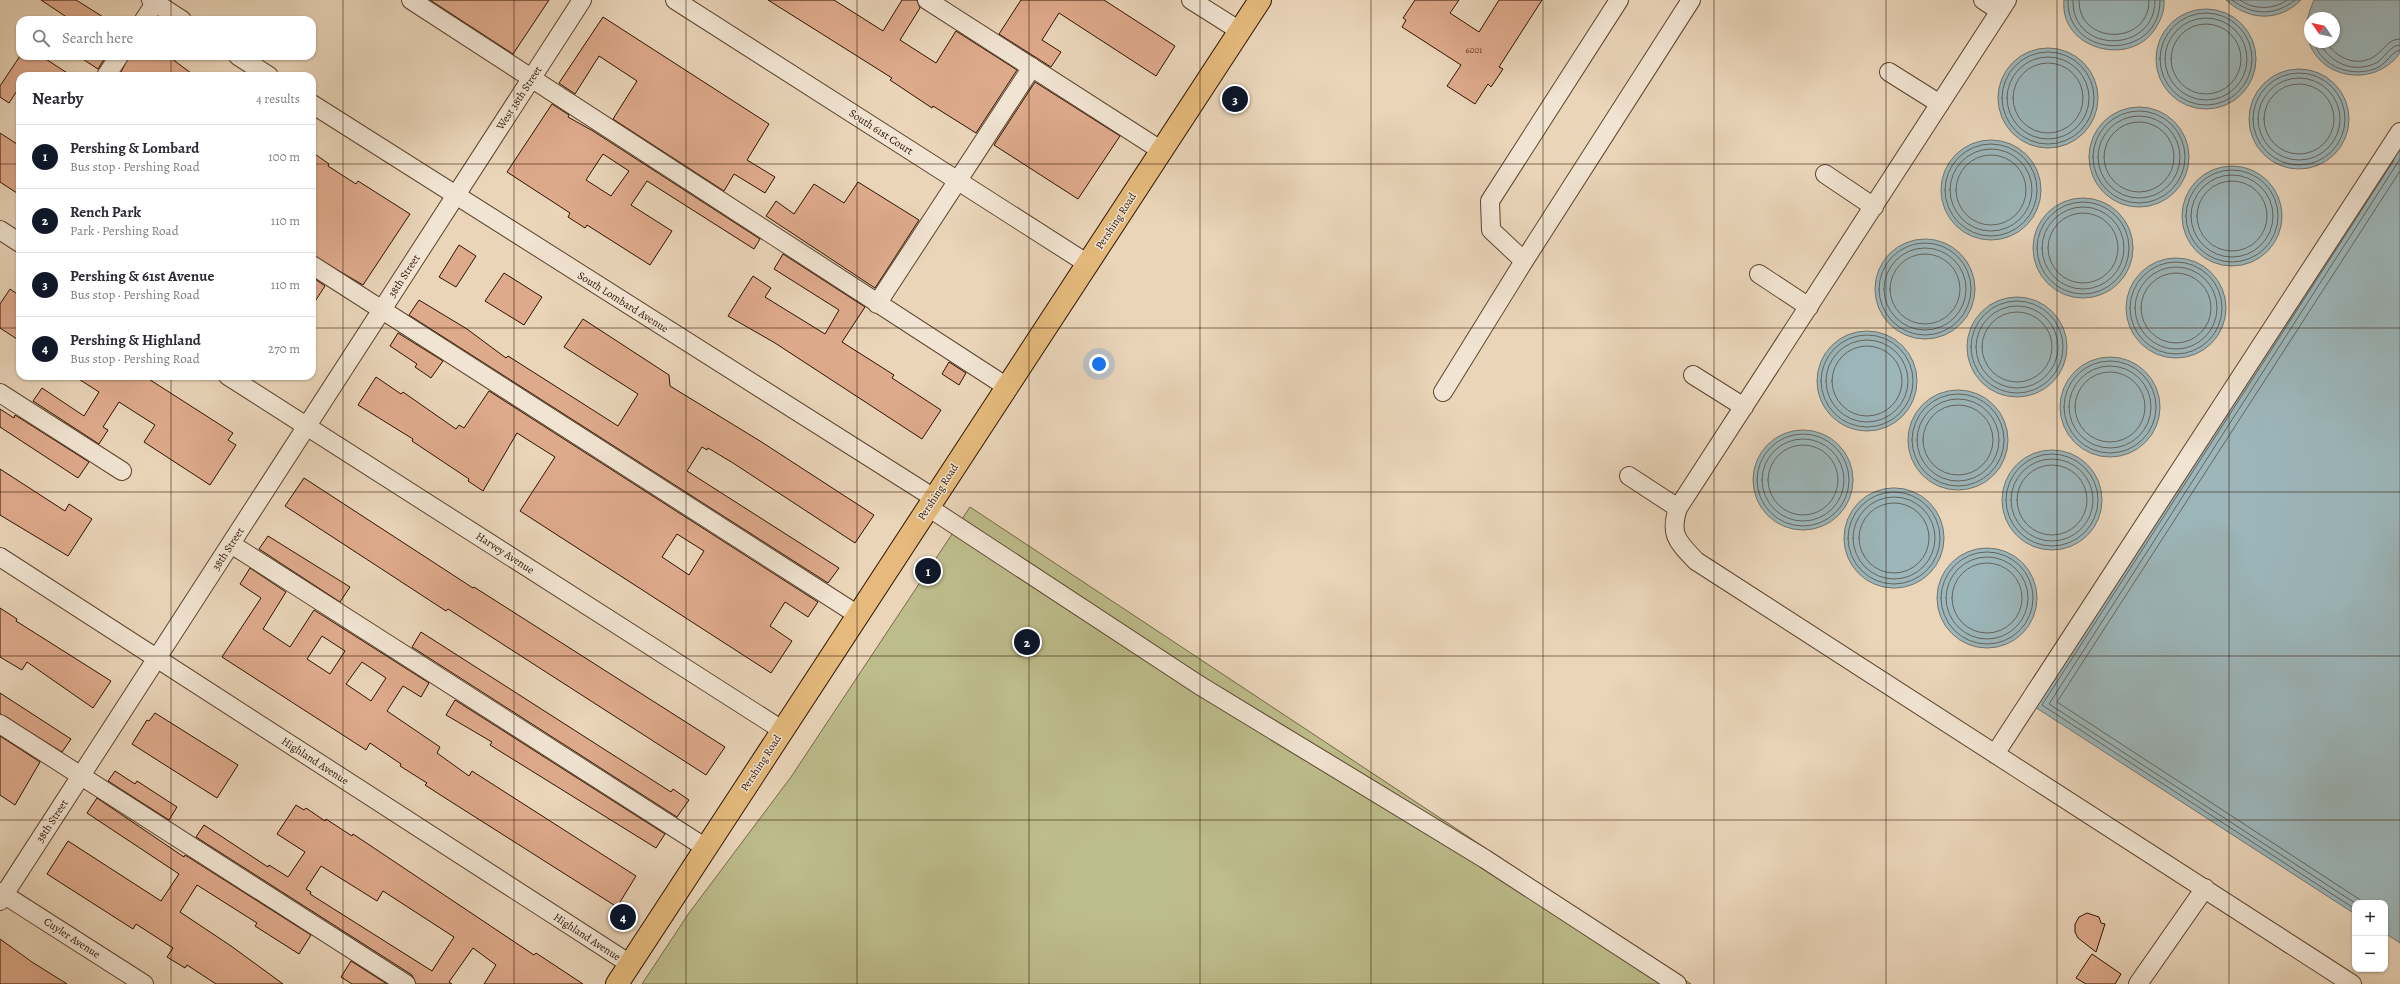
<!DOCTYPE html>
<meta charset="utf-8">
<style>
body{margin:0;font-family:Alegreya,serif;background:#f7f7f7;color:#2b2b33}
.controls{position:absolute;right:12px;bottom:12px;display:grid;overflow:hidden;border-radius:8px;box-shadow:0 1px 3px #0004}
.controls button{width:36px;height:36px;display:grid;place-items:center;padding:0;border:0;border-bottom:1px solid #e1e1e2;background:#fff;color:#2b2b33;font:20px sans-serif}
.compass{position:absolute;left:2304px;top:12px;width:36px;height:36px;border-radius:50%;background:#fff;box-shadow:0 1px 3px #0004;rotate:304deg}
.you{position:absolute;left:1099px;top:364px;width:14px;height:14px;margin:-10px;border:3px solid #fff;border-radius:50%;background:#1a73e8;box-shadow:0 0 0 6px #1a73e833}
.badge{display:grid;place-items:center;width:26px;height:26px;border-radius:50%;background:#111827;color:#fff;font-size:13px;font-weight:700}
.pin{position:absolute;translate:-50% -50%;border:2px solid #fff;box-shadow:0 1px 4px #0006}
.list{margin:0;padding:0;list-style:none}
h2{display:flex;justify-content:space-between;align-items:center;height:52px;margin:0;padding:0 16px;font-size:17px}
h2 small{font-size:13px;font-weight:400;color:#7c7c81}
.list li{display:grid;grid-template-columns:26px 1fr auto;gap:12px;align-items:center;box-sizing:border-box;height:64px;padding:0 16px;border-top:1px solid #e1e1e2}
.list b{display:block;font-size:15px;white-space:nowrap}
.list p{margin:0;font-size:13px;white-space:nowrap;color:#7c7c81}
.list em{font-size:13px;font-style:normal;color:#7c7c81}
.icon{flex:none;width:22px;height:22px;fill:none;stroke:currentColor;stroke-width:2;stroke-linecap:round;stroke-linejoin:round}
.map{position:relative;flex:none;width:2400px;height:984px;overflow:hidden}
.search{position:absolute;background:#fff;box-shadow:0 1px 3px #0004;left:16px;top:16px;width:300px;height:44px;display:flex;align-items:center;gap:10px;box-sizing:border-box;padding:0 14px;border-radius:12px;color:#7c7c81;font-size:15px}
.panel{position:absolute;background:#fff;box-shadow:0 1px 3px #0004;left:16px;top:72px;width:300px;height:308px;border-radius:12px}
.map>svg:first-child{display:block}
.green{fill:#bdbc8b;stroke:#766846}
.water{fill:#9cb6ba;stroke:#707570;fill-rule:evenodd}
.lines{fill:none;stroke-linecap:round;stroke-linejoin:round}
.shore{stroke:#65645d;stroke-width:1}
.building{fill:#deaa8c;stroke:#2e1300;fill-rule:evenodd}
.minor-casing{stroke:#5d442e;stroke-width:20}
.major-casing{stroke:#2e1300;stroke-width:24}
.minor{stroke:#f1e4d2;stroke-width:18}
.major{stroke:#e5ba7c;stroke-width:22}
.grid{fill:none;stroke:#2e1300;stroke-width:1;stroke-opacity:0.55}
.labels{text-anchor:middle;dominant-baseline:central;stroke-width:3;stroke-linejoin:round;paint-order:stroke}
.number-label{font-size:9px;fill:#5a3923}
.street-label{font-size:11px;fill:#2e1300;stroke:#f1e4d2}
</style>
<div class="map">
<svg width="2400" height="984" viewBox="0 0 2400 984">
<rect width="100%" height="100%" fill="#ead5b9"/>
<filter id="stains"><feTurbulence type="fractalNoise" baseFrequency=".005" numOctaves="4"/><feColorMatrix values="0 0 0 0 .2 0 0 0 0 .09 0 0 0 0 .02 0 0 0 .5 -.17"/></filter>
<radialGradient id="worn" r=".72"><stop offset=".6" stop-color="#630" stop-opacity="0"/><stop offset="1" stop-color="#630" stop-opacity=".3"/></radialGradient>
<path class="green" d="M970,507L1691,984H642L689,913L791,777Z"/>
<path class="water" d="M2064,0H2164C2165,10 2161,20 2155,29C2130,68 2059,49 2064,0Z
M2226,0H2301C2279,22 2249,21 2226,0Z
M2314,0H2400C2400,11 2400,43 2400,52C2398,57 2392,62 2388,65C2357,88 2308,70 2307,29C2306,19 2310,10 2314,0ZM2310,18H2334V42H2310Z
M2156 59a50 50 0 1 1 100 0a50 50 0 1 1-100 0Z
M1998 98a50 50 0 1 1 100 0a50 50 0 1 1-100 0Z
M2249 119a50 50 0 1 1 100 0a50 50 0 1 1-100 0Z
M2089 157a50 50 0 1 1 100 0a50 50 0 1 1-100 0Z
M1941 190a50 50 0 1 1 100 0a50 50 0 1 1-100 0Z
M2400,143V943L2385,933V903H2355V914L2035,707Z
M2182 216a50 50 0 1 1 100 0a50 50 0 1 1-100 0Z
M2033 248a50 50 0 1 1 100 0a50 50 0 1 1-100 0Z
M1875 289a50 50 0 1 1 100 0a50 50 0 1 1-100 0Z
M2126 308a50 50 0 1 1 100 0a50 50 0 1 1-100 0Z
M1967 347a50 50 0 1 1 100 0a50 50 0 1 1-100 0Z
M1817 381a50 50 0 1 1 100 0a50 50 0 1 1-100 0Z
M2060 407a50 50 0 1 1 100 0a50 50 0 1 1-100 0Z
M1908 440a50 50 0 1 1 100 0a50 50 0 1 1-100 0Z
M1753 480a50 50 0 1 1 100 0a50 50 0 1 1-100 0Z
M2002 500a50 50 0 1 1 100 0a50 50 0 1 1-100 0Z
M1844 538a50 50 0 1 1 100 0a50 50 0 1 1-100 0Z
M1937 598a50 50 0 1 1 100 0a50 50 0 1 1-100 0Z"/>
<g class="lines">
<path class="shore" d="M2068,0C2066,61 2161,61 2160,0
M2073,0C2071,55 2156,54 2155,0
M2079,0C2078,46 2150,46 2149,0
M2232,0C2253,16 2275,16 2295,0
M2240,0C2253,10 2274,10 2287,0
M2160 59a46 46 0 1 1 92 0a46 46 0 1 1-92 0Z
M2165 59a41 41 0 1 1 82 0a41 41 0 1 1-82 0Z
M2171 59a35 35 0 1 1 70 0a35 35 0 1 1-70 0Z
M2314,42C2321,68 2355,79 2379,67C2386,63 2393,51 2400,50
M2319,42C2330,63 2353,74 2376,63C2385,58 2390,45 2400,45
M2326,42C2336,58 2357,68 2375,56C2384,50 2388,39 2400,39
M2002 98a46 46 0 1 1 92 0a46 46 0 1 1-92 0Z
M2007 98a41 41 0 1 1 82 0a41 41 0 1 1-82 0Z
M2013 98a35 35 0 1 1 70 0a35 35 0 1 1-70 0Z
M2253 119a46 46 0 1 1 92 0a46 46 0 1 1-92 0Z
M2258 119a41 41 0 1 1 82 0a41 41 0 1 1-82 0Z
M2264 119a35 35 0 1 1 70 0a35 35 0 1 1-70 0Z
M2093 157a46 46 0 1 1 92 0a46 46 0 1 1-92 0Z
M2098 157a41 41 0 1 1 82 0a41 41 0 1 1-82 0Z
M2104 157a35 35 0 1 1 70 0a35 35 0 1 1-70 0Z
M1945 190a46 46 0 1 1 92 0a46 46 0 1 1-92 0Z
M1950 190a41 41 0 1 1 82 0a41 41 0 1 1-82 0Z
M1956 190a35 35 0 1 1 70 0a35 35 0 1 1-70 0Z
M2186 216a46 46 0 1 1 92 0a46 46 0 1 1-92 0Z
M2191 216a41 41 0 1 1 82 0a41 41 0 1 1-82 0Z
M2197 216a35 35 0 1 1 70 0a35 35 0 1 1-70 0Z
M2037 248a46 46 0 1 1 92 0a46 46 0 1 1-92 0Z
M2042 248a41 41 0 1 1 82 0a41 41 0 1 1-82 0Z
M2048 248a35 35 0 1 1 70 0a35 35 0 1 1-70 0Z
M1879 289a46 46 0 1 1 92 0a46 46 0 1 1-92 0Z
M1884 289a41 41 0 1 1 82 0a41 41 0 1 1-82 0Z
M1890 289a35 35 0 1 1 70 0a35 35 0 1 1-70 0Z
M2130 308a46 46 0 1 1 92 0a46 46 0 1 1-92 0Z
M2135 308a41 41 0 1 1 82 0a41 41 0 1 1-82 0Z
M2141 308a35 35 0 1 1 70 0a35 35 0 1 1-70 0Z
M1971 347a46 46 0 1 1 92 0a46 46 0 1 1-92 0Z
M1976 347a41 41 0 1 1 82 0a41 41 0 1 1-82 0Z
M1982 347a35 35 0 1 1 70 0a35 35 0 1 1-70 0Z
M1821 381a46 46 0 1 1 92 0a46 46 0 1 1-92 0Z
M1826 381a41 41 0 1 1 82 0a41 41 0 1 1-82 0Z
M1832 381a35 35 0 1 1 70 0a35 35 0 1 1-70 0Z
M2064 407a46 46 0 1 1 92 0a46 46 0 1 1-92 0Z
M2069 407a41 41 0 1 1 82 0a41 41 0 1 1-82 0Z
M2075 407a35 35 0 1 1 70 0a35 35 0 1 1-70 0Z
M1912 440a46 46 0 1 1 92 0a46 46 0 1 1-92 0Z
M1917 440a41 41 0 1 1 82 0a41 41 0 1 1-82 0Z
M1923 440a35 35 0 1 1 70 0a35 35 0 1 1-70 0Z
M1757 480a46 46 0 1 1 92 0a46 46 0 1 1-92 0Z
M1762 480a41 41 0 1 1 82 0a41 41 0 1 1-82 0Z
M1768 480a35 35 0 1 1 70 0a35 35 0 1 1-70 0Z
M2006 500a46 46 0 1 1 92 0a46 46 0 1 1-92 0Z
M2011 500a41 41 0 1 1 82 0a41 41 0 1 1-82 0Z
M2017 500a35 35 0 1 1 70 0a35 35 0 1 1-70 0Z
M1848 538a46 46 0 1 1 92 0a46 46 0 1 1-92 0Z
M1853 538a41 41 0 1 1 82 0a41 41 0 1 1-82 0Z
M1859 538a35 35 0 1 1 70 0a35 35 0 1 1-70 0Z
M1941 598a46 46 0 1 1 92 0a46 46 0 1 1-92 0Z
M1946 598a41 41 0 1 1 82 0a41 41 0 1 1-82 0Z
M1952 598a35 35 0 1 1 70 0a35 35 0 1 1-70 0Z
M2355,903L2049,704L2400,159
M2365,903L2057,702L2400,171
M2355,909L2042,705L2394,160"/>
</g>
<path class="building" d="M41,0H76L108,20H71Z
M430,0H549L513,54Z
M768,0H834L883,31L902,0H917L920,8L900,40L936,63L956,31L1017,70L976,133L933,106L932,108L890,80L892,78Z
M1021,0H1104L1175,46L1156,76L1059,13L1042,40L1061,52L1051,67L999,34Z
M1415,0H1459L1450,13L1479,32L1499,0H1542L1499,67L1503,69L1491,87L1488,84L1475,104L1447,86L1461,65L1402,27L1406,20L1403,18Z
M603,17L769,124L747,160L775,177L765,193L734,174L724,191L613,119L637,81L599,56L575,94L559,83Z
M20,56H41L72,76H20V86L9,103L0,97V86Z
M78,56H106L98,69Z
M129,56H168L195,76H119Z
M1035,82L1120,136L1078,199L994,145Z
M552,104L569,115L568,117L593,131L760,239L754,249L647,181L631,205L672,231L650,265L587,225L585,228L568,217L570,213L507,172ZM603,154L629,171L611,196L586,180Z
M0,133L20,146V195L0,182Z
M312,152L329,164L328,166L356,184L358,181L410,214L363,285L312,255Z
M858,182L919,220L875,288L766,216L776,201L794,214L814,184L844,203Z
M459,245L476,256L456,287L439,277Z
M783,254L865,307L842,342L894,375L892,378L941,410L922,439L775,343L728,316L753,276L771,288L765,297L825,334L839,310L774,269Z
M504,273L542,297L524,325L485,301Z
M312,277L325,286L312,306Z
M10,289L20,296V341L0,328V304Z
M419,300L467,329L506,358L508,356L618,426L638,394L564,347L583,319L669,375L670,386L760,441L874,515L855,543L733,463L708,448L707,450L702,447L687,471L839,568L828,583L409,315Z
M398,333L443,361L431,378L415,367L417,364L390,346Z
M949,362L966,373L959,385L942,374Z
M74,376H144L233,433L228,440L236,445L210,485L144,442L155,425L119,402L103,427L108,430L99,444L33,401L42,388L84,416L99,392Z
M376,377L401,394L403,392L456,429L459,425L464,428L489,391L818,602L808,617L785,602L770,626L792,641L771,673L520,511L555,457L517,433L483,491L468,481L469,479L412,441L413,439L358,405ZM677,534L704,551L689,575L662,557Z
M0,409L14,418L15,415L89,462L78,478L0,427Z
M0,469L65,511L69,504L92,519L68,556L0,515Z
M304,478L473,588L474,587L725,747L706,775L448,609L446,611L285,506Z
M268,536L350,587L340,602L259,549Z
M250,568L286,592L263,629L290,647L314,610L429,683L421,697L403,686L387,711L440,747L437,753L469,776L472,771L636,876L617,907L442,796L425,785L427,783L400,766L401,764L370,743L366,750L222,657L261,598L240,584ZM322,636L345,651L330,674L307,659ZM362,662L386,678L371,701L346,684Z
M0,608L17,619L16,621L111,681L93,708L27,662L22,670L0,657Z
M421,632L671,792L673,789L689,800L677,817L412,647Z
M0,693L71,739L62,752L0,714Z
M455,700L665,834L656,848L506,755L490,745L492,742L446,715Z
M155,713L238,765L217,798L132,744L147,720L149,721Z
M0,736L40,762L15,805L0,795Z
M115,771L135,784L137,781L177,807L169,820L108,781Z
M97,798L184,857L185,855L311,935L299,954L255,926L257,923L197,885L180,912L231,946L283,984H216L187,965L185,968L167,957L173,948L136,924L133,929L47,874L68,841L161,901L179,874L87,813Z
M296,805L304,810L306,808L325,821L326,819L352,836L353,834L534,955L536,953L583,984H484L496,965L473,948L449,982L452,984H416L412,975L196,837L204,825L268,867L269,865L288,877L305,852L277,834ZM321,866L377,901L383,891L454,937L432,971L310,894L311,892L306,889Z
M2087,913L2099,917L2101,923L2105,924L2096,952L2078,938L2075,932V924L2079,917Z
M0,939L32,962L67,984H0Z
M2092,954L2121,974L2115,984H2086L2076,978Z
M351,961L387,984H352L341,977Z"/>
<g class="lines">
<defs>
<path id="minor" d="M151,0L182,20
M411,0L1007,387
M675,0L1088,264
M927,0L1162,151
M1191,0L1240,31
M1619,0L1490,201L1491,230L1524,261L1691,0
M1983,0L2000,11
M2007,0L1678,508C1669,535 1678,542 1696,561L2352,984
M144,20L155,3
M238,56L269,76
M1889,72L1940,104
M106,76L119,56
M312,104L934,498
M1825,174L1874,207
M0,230L20,243
M312,265L858,615
M1759,274L1809,307
M877,304L1032,67
M1693,375L1744,407
M228,376L782,730
M1443,392L1524,261
M0,393L122,471
M1629,476L1678,508
M928,507L1199,685L1485,859L1677,984
M231,544L706,848
M0,557L630,964
M0,724L406,984
M1995,754L2400,132
M0,892L144,984
M0,901L582,0
M2138,984L2205,888"/>
<path id="major" d="M617,984L1260,0"/>
</defs>
<use href="#minor" class="minor-casing"/>
<use href="#major" class="major-casing"/>
<use href="#minor" class="minor"/>
<use href="#major" class="major"/>
</g>
<path class="grid" d="M171,0V20M343,0V984M514,0V984M686,0V984M857,0V984M1029,0V984M1200,0V984M1371,0V984M1543,0V984M1714,0V984M1886,0V984M2057,0V984M2229,0V984M171,56V76M0,164H20M312,164H2400M0,328H20M312,328H2400M171,376V984M0,492H2400M0,656H2400M0,820H2400"/>
<g class="labels">
<g class="number-label">
<text x="1474" y="50">6001</text>
</g>
<g class="street-label">
<text transform="translate(519 98) rotate(-57)">West 38th Street</text>
<text transform="translate(881 132) rotate(33)">South 61st Court</text>
<text transform="translate(1116 221) rotate(-57)">Pershing Road</text>
<text transform="translate(404 276) rotate(-57)">38th Street</text>
<text transform="translate(623 302) rotate(32)">South Lombard Avenue</text>
<text transform="translate(938 492) rotate(-57)">Pershing Road</text>
<text transform="translate(228 549) rotate(-57)">38th Street</text>
<text transform="translate(505 553) rotate(33)">Harvey Avenue</text>
<text transform="translate(315 761) rotate(33)">Highland Avenue</text>
<text transform="translate(761 763) rotate(-57)">Pershing Road</text>
<text transform="translate(52 821) rotate(-57)">38th Street</text>
<text transform="translate(587 937) rotate(33)">Highland Avenue</text>
<text transform="translate(72 938) rotate(33)">Cuyler Avenue</text>
</g>
</g>
<rect width="100%" height="100%" filter="url(#stains)"/>
<rect width="100%" height="100%" fill="url(#worn)"/>
</svg>
<div class="controls">
<button>+</button>
<button>−</button>
</div>
<svg class="compass" viewBox="-18 -18 36 36"><path d="M0-13l5 13h-10z" fill="#e53935"/><path d="M0 13l5-13h-10z" fill="#7c7c81"/></svg>
<div class="you"></div>
<div class="pin badge" style="left:928px;top:571px">1</div>
<div class="pin badge" style="left:1027px;top:642px">2</div>
<div class="pin badge" style="left:1235px;top:99px">3</div>
<div class="pin badge" style="left:623px;top:917px">4</div>
<div class="search"><svg class="icon" aria-label="search" viewBox="0 0 24 24"><circle cx="10" cy="10" r="6"/><path d="M15 15l6 6"/></svg>Search here</div>
<section class="panel">
<h2>Nearby<small>4 results</small></h2>
<ul class="list">
<li><span class="badge">1</span><div><b>Pershing &amp; Lombard</b><p>Bus stop · Pershing Road</p></div><em>100 m</em></li>
<li><span class="badge">2</span><div><b>Rench Park</b><p>Park · Pershing Road</p></div><em>110 m</em></li>
<li><span class="badge">3</span><div><b>Pershing &amp; 61st Avenue</b><p>Bus stop · Pershing Road</p></div><em>110 m</em></li>
<li><span class="badge">4</span><div><b>Pershing &amp; Highland</b><p>Bus stop · Pershing Road</p></div><em>270 m</em></li>
</ul>
</section>
</div>
